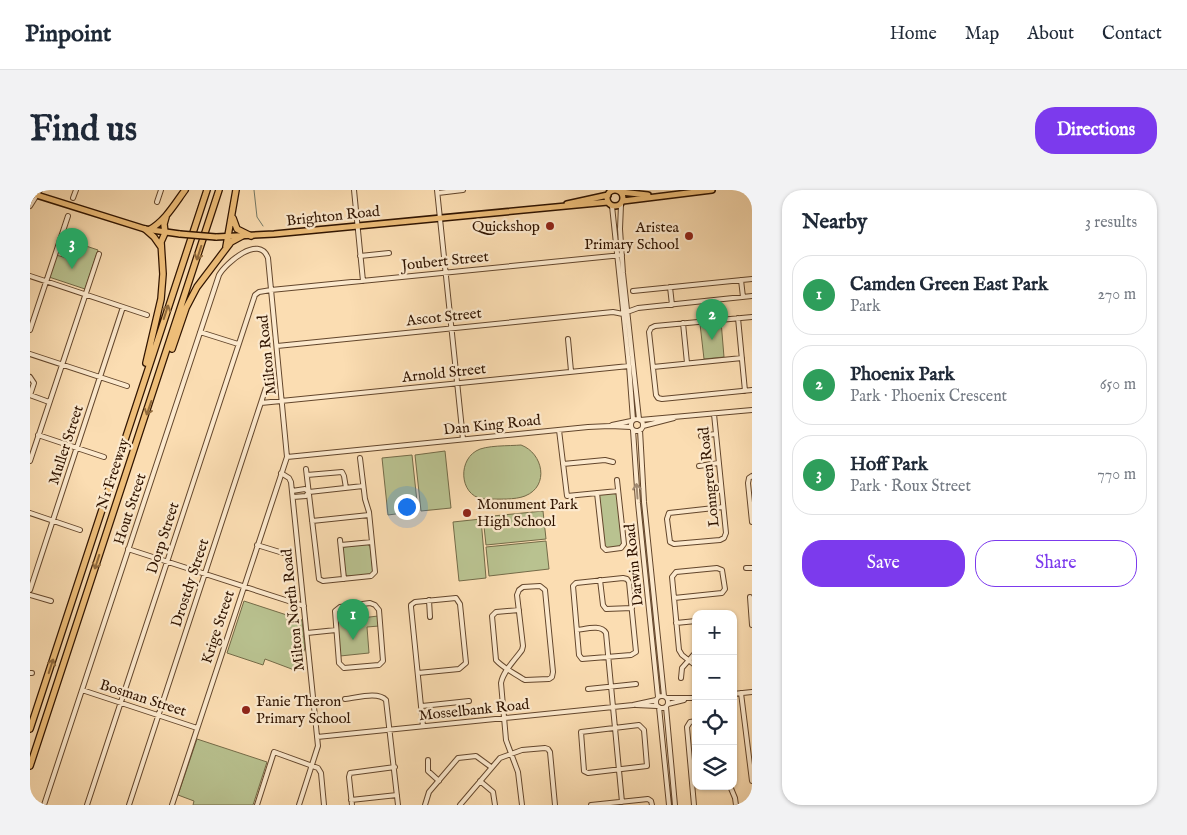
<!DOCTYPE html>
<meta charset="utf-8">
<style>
body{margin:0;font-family:"IM FELL English",serif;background:#f2f2f3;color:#1f2937}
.controls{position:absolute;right:15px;bottom:15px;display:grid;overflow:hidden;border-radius:10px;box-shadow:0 1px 4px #0004}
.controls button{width:45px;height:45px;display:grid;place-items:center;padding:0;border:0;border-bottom:1px solid #e0e1e3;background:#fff;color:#1f2937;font:25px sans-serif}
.you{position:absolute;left:376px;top:316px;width:18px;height:18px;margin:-12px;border:4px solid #fff;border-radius:50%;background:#1a73e8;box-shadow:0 0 0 8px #1a73e833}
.badge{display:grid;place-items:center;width:32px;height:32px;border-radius:50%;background:#7c3aed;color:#fff;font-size:16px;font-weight:700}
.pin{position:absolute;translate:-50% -41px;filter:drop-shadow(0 1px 2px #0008)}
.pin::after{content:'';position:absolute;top:26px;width:18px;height:15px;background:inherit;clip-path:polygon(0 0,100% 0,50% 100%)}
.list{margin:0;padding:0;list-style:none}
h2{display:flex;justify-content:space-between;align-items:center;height:65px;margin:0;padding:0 20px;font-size:21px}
h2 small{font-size:16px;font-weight:400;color:#747a83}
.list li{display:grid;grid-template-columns:32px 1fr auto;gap:15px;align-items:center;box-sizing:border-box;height:80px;margin:0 10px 10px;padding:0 10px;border:1px solid #e0e1e3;border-radius:20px}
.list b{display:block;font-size:19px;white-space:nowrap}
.list p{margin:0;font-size:16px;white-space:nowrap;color:#747a83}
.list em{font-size:16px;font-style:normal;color:#747a83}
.actions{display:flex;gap:10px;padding:15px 20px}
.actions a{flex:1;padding:11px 0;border:1px solid #7c3aed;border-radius:20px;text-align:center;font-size:18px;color:#7c3aed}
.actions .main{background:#7c3aed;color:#fff}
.icon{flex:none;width:28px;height:28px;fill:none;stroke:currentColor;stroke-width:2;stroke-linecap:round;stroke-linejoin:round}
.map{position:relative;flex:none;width:722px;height:615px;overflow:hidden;border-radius:20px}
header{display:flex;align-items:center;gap:30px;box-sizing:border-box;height:70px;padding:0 25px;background:#fff;border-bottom:1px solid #e0e1e3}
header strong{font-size:24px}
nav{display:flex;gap:28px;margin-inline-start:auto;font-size:18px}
.intro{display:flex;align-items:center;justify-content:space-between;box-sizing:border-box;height:120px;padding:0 30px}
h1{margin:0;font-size:35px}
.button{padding:12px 22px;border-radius:20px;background:#7c3aed;color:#fff;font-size:18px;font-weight:700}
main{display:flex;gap:30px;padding:0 30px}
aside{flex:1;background:#fff;border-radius:20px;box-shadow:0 1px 4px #0004}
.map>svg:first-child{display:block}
.green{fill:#b9c290;stroke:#746b48}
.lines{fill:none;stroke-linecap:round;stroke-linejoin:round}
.stream{stroke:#737967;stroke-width:1}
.minor-casing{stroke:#63462c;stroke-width:6}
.major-casing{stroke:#301400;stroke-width:8}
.highway-casing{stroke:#301400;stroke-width:8}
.minor{stroke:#fce9cd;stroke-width:4}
.major{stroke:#eebe79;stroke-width:5}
.highway{stroke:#eebe79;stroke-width:5.5}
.major-bridge-casing{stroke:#301400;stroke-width:8;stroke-linecap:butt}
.major-bridge{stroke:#eebe79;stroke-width:5}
.oneway{stroke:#8f693c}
.oneway2{stroke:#a08971}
.poi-dot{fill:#8f2418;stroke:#fce9cd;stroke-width:2}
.labels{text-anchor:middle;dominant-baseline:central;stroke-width:4.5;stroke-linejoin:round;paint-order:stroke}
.street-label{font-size:15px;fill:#301400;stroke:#fce9cd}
.poi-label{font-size:15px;fill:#301400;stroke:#fce9cd;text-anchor:end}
</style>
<header>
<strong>Pinpoint</strong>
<nav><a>Home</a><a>Map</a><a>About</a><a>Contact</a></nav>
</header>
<div class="intro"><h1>Find us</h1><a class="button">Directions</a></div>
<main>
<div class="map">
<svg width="722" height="615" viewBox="0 0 722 615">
<rect width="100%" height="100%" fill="#fbddb2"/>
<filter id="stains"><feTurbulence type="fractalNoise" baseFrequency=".004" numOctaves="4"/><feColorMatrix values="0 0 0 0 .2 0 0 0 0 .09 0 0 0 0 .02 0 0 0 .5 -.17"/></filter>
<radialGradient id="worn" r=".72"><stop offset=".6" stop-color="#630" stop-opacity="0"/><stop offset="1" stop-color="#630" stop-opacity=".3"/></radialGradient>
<path class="green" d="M50,54L68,60L55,99L19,87L26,65L44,70Z
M691,131L694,167L674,169L670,134Z
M491,255C513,263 520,296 495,306C485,310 468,309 457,309C431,310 426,273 446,261C455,255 480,256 491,255Z
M415,261L421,318L391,321L385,265Z
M382,265L388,321L358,325L352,268Z
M585,303L587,304L592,354L590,357L577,358L574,356L569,306L571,304Z
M513,321L516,349L456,355L453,327Z
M451,329L456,388L429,391L423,332Z
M516,351L519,379L459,386L456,357Z
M337,354L340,356L343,381L340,385L316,386L312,360L314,357Z
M214,411L272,430L275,458L267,481L235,469L233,475L197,463Z
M348,426L349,436L337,437L339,463L310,466L307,431Z
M167,549L237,572L223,615H163L164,611L148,605Z"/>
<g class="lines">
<path class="stream" d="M224,0L227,27L233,36"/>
<defs>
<path id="minor" d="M324,0L333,91
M407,0L433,249
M580,2V0
M408,3L433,0
M43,8L46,0
M127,12L131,0
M591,15L590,39L593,83L609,229
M0,16L10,0
M582,16L599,176L603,230
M330,66L359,63
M0,86L117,125
M711,90L713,107
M640,97L642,115
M603,101L722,89
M677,111L680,131
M597,122L608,118L722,106
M722,127L625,136L621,138L619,142L626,205L628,208L632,209L722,200
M708,128L715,201
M653,133L657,173
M0,140L38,26
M170,142L208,154
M538,149L541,181
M247,156L583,122L593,124
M0,164L97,196
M623,177L712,168
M0,187L4,193L0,205
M0,205L19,212
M231,213L599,176
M684,224L696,343L694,348L690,350L644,354L640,352L637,329L639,323L693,317
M601 235a6 6 0 1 1 12 0a6 6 0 1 1-12 0Z
M610,230L722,220
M582,235L601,231
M613,236L644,228
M529,240L537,306L588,301
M603,240L608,313L628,507
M610,240L614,312L634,506
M8,245L74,267
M671,246L685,244
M257,267L558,237L580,236L601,237
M0,271L69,64
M533,274L575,270L583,272
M669,276L688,273
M276,279L289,389L293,391L341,386L345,382L339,322L335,309L330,268
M251,283L259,288L261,292L288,556L269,615
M277,285L312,282L314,286L316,298
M722,286L719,288L718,293L722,332
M262,301L275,299L279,302
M567,303L573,357L576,360L591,358L594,354L587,290
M263,307L276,306L279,302L333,296
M0,323L50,340
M282,331L339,325
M310,350L314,389
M227,355L253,363
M311,355L342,352
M98,359L274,416
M716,378H722
M593,388L597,389L599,392L606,462L601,465L552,469L549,465L543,396L546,393Z
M570,390L573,415L576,419L602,418
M0,400L93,117
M0,405L21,411
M720,407L722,435
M644,408L692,403L695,399L692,380L687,378L646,382L642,387L649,460L652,465L666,476
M399,410L400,427
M340,413L345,415L349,420L353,471L349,475L314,478L309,473L305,421L310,417Z
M489,420L466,422L462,426L466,470C473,478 484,483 493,489L495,490L519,489L522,487L523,482L515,400L510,396L493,397L489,400L487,405L493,456L492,460C485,470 473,481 471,493L476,550L488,582L492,615
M646,433L666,431
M547,440C556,439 571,434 576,443L592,612
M277,443L306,440
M0,483H2
M388,483L429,479L436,473L430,414L426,408L385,412L381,415V417L393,536
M651,488L652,478L666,462
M558,499L606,494
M52,500L167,538
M711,503L722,591
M703,504L722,502
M626 512a6 6 0 1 1 12 0a6 6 0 1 1-12 0Z
M637,508H666
M315,509C326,508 348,501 356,510L368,615
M638,514L654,510
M606,515L627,516
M392,516L439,511
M629,517L639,615
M636,517L645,615
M609,535L614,540L617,576L558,583L554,581L551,542Z
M287,547L603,515L626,510
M398,570V581L409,591
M450,591L463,602L465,615
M700,596L705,608L706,615
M321,610L367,605
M14,615L189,85C196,73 229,44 238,68L257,267L142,615
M57,615L225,105L229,102L241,100L592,65
M99,615L242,179
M227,615L244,562L288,578L291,583L294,615
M322,615L319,587L320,583L365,577
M395,615L399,602L428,568L446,566L461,577
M430,615L470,568L492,560L515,558L518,559L520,562L525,615
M561,615L618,609L621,611L622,615
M664,615L657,537L660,532L666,531"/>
<path id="major" d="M577 8a8 8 0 1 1 16 0a8 8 0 1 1-16 0Z
M591,2L618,5
M0,3L115,39L150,44
M593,11L682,0
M537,14L578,5
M186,47L244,44L578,12"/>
<path id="highway" d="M203,28L207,39L221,46
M115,39L124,47L131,57
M119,40C135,31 144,15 155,0
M196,57L206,0
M142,159L156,118L167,97L201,52L212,46
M116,173L131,109L133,84L131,52L135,43L134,34L136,27
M0,539L177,0
M0,576L189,0"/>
</defs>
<use href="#minor" class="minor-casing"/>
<use href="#major" class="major-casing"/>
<use href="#highway" class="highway-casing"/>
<use href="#minor" class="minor"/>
<use href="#major" class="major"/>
<use href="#highway" class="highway"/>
<defs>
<path id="major-bridge" d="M150,44L186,47"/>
</defs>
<use href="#major-bridge" class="major-bridge-casing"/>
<use href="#major-bridge" class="major-bridge"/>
</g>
<defs><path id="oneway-shaft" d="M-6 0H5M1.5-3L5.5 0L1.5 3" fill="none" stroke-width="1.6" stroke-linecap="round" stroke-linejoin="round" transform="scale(1.25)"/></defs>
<g class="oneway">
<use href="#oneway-shaft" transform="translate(169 63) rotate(108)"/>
<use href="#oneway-shaft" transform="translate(136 122) rotate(-72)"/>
<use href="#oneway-shaft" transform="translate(119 218) rotate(109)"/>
<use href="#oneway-shaft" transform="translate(67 372) rotate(108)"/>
<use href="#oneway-shaft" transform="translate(21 476) rotate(-72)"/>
</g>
<use class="oneway2" href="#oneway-shaft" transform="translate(607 301) rotate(-94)"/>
<g class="poi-dot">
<circle cx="520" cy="36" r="5"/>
<circle cx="659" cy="46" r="5"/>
<circle cx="437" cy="323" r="5"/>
<circle cx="216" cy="520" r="5"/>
</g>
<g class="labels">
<g class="street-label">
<text transform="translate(303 26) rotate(-6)">Brighton Road</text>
<text transform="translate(415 71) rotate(-6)">Joubert Street</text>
<text transform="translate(414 127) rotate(-6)">Ascot Street</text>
<text transform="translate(237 165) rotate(-96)">Milton Road</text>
<text transform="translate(414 183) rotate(-6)">Arnold Street</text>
<text transform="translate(462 235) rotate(-6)">Dan King Road</text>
<text transform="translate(36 255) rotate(-72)">Muller Street</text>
<text transform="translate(83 284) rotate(-72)">N1 Freeway</text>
<text transform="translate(679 287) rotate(-96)">Lonngren Road</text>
<text transform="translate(100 319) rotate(-72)">Hout Street</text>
<text transform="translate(133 348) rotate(-72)">Dorp Street</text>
<text transform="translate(604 375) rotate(-96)">Darwin Road</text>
<text transform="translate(160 393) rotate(-72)">Drostdy Street</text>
<text transform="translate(263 420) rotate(-96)">Milton North Road</text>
<text transform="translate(188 437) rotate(-72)">Krige Street</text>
<text transform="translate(113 508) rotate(18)">Bosman Street</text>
<text transform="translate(444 520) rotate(-6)">Mosselbank Road</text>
</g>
<g class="poi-label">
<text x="510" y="36">Quickshop</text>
<text x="649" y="37">Aristea<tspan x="649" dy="17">Primary School</tspan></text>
<text x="447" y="314" text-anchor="start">Monument Park<tspan x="447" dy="17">High School</tspan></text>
<text x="226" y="511" text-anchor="start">Fanie Theron<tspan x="226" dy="17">Primary School</tspan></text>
</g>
</g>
<rect width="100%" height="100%" filter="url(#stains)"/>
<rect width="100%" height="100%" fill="url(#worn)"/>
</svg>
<div class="controls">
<button>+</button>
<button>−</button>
<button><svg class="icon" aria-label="locate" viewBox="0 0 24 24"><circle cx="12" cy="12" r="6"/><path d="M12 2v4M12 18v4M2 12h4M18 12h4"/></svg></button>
<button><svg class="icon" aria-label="layers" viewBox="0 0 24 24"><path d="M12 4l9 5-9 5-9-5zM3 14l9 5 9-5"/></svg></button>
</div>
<div class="you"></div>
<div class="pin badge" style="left:323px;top:450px;background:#2e9e5b">1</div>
<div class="pin badge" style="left:682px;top:150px;background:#2e9e5b">2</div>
<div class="pin badge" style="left:42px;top:79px;background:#2e9e5b">3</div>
</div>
<aside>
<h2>Nearby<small>3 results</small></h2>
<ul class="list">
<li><span class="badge" style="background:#2e9e5b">1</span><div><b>Camden Green East Park</b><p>Park</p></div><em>270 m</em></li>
<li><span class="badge" style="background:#2e9e5b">2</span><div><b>Phoenix Park</b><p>Park · Phoenix Crescent</p></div><em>650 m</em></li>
<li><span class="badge" style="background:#2e9e5b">3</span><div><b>Hoff Park</b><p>Park · Roux Street</p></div><em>770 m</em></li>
</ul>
<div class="actions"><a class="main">Save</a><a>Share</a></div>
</aside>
</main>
